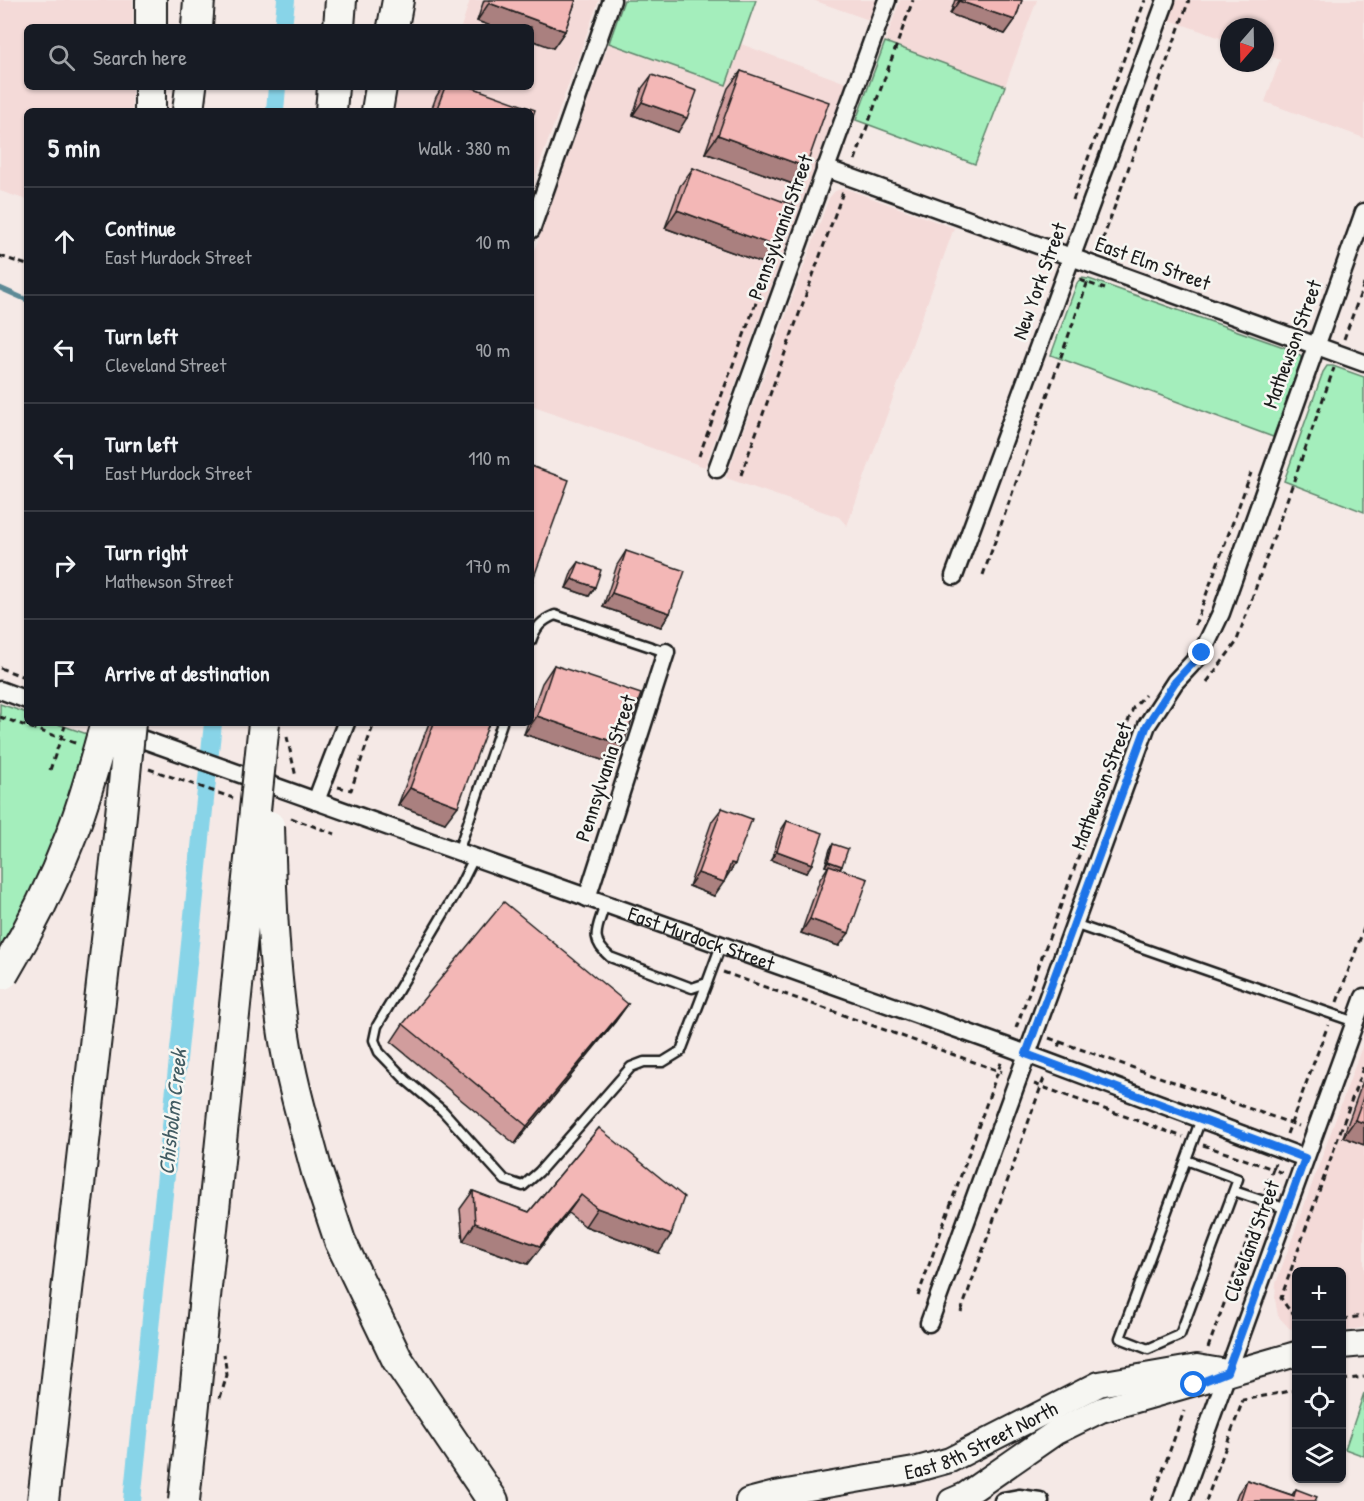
<!DOCTYPE html>
<meta charset="utf-8">
<style>
body{margin:0;font-family:"Patrick Hand",sans-serif;background:#20242c;color:#f1f3f6}
.controls{position:absolute;right:18px;bottom:18px;display:grid;overflow:hidden;border-radius:9px;box-shadow:0 2px 4px #0004}
.controls button{width:54px;height:54px;display:grid;place-items:center;padding:0;border:0;border-bottom:2px solid #363941;background:#171b24;color:#f1f3f6;font:30px sans-serif}
.compass{position:absolute;left:1220px;top:18px;width:54px;height:54px;border-radius:50%;background:#171b24;box-shadow:0 2px 4px #0004;rotate:200deg}
.stop{position:absolute;width:18px;height:18px;margin:-14px;border:4px solid #1a73e8;border-radius:50%;background:#fff}
.stop.end{background:#1a73e8;border-color:#fff;box-shadow:0 2px 6px #0008}
.list{margin:0;padding:0;list-style:none}
h2{display:flex;justify-content:space-between;align-items:center;height:78px;margin:0;padding:0 24px;font-size:26px}
h2 small{font-size:20px;font-weight:400;color:#9ea1a6}
.list li{display:grid;grid-template-columns:39px 1fr auto;gap:18px;align-items:center;box-sizing:border-box;height:108px;padding:0 24px;border-top:2px solid #363941}
.list b{display:block;font-size:22px;white-space:nowrap}
.list p{margin:0;font-size:20px;white-space:nowrap;color:#9ea1a6}
.list em{font-size:20px;font-style:normal;color:#9ea1a6}
.icon{flex:none;width:33px;height:33px;fill:none;stroke:currentColor;stroke-width:2;stroke-linecap:round;stroke-linejoin:round}
.map{position:relative;flex:none;width:1364px;height:1501px;overflow:hidden}
.search{position:absolute;background:#171b24;box-shadow:0 2px 4px #0004;left:24px;top:24px;width:510px;height:66px;display:flex;align-items:center;gap:15px;box-sizing:border-box;padding:0 21px;border-radius:9px;color:#9ea1a6;font-size:22px}
.panel{position:absolute;background:#171b24;box-shadow:0 2px 4px #0004;left:24px;top:108px;width:510px;height:618px;border-radius:9px}
.map>svg:first-child{display:block}
.built{fill:#f4dad8}
.green{fill:#a4eebc;stroke:#60856c;stroke-width:1.5}
.lines{fill:none;stroke-linecap:round;stroke-linejoin:round}
.stream{stroke:#5d8a96;stroke-width:5}
.canal{stroke:#88d4e8;stroke-width:18}
.lane-casing{stroke:#1c1c1c;stroke-width:13}
.street-casing{stroke:#1c1c1c;stroke-width:21}
.secondary-casing{stroke:#1c1c1c;stroke-width:28}
.highway-casing{stroke:#1c1c1c;stroke-width:34}
.path{stroke:#1c1c1c;stroke-width:3;stroke-dasharray:6 4.5;stroke-linecap:butt}
.lane{stroke:#f6f6f2;stroke-width:8}
.street{stroke:#f6f6f2;stroke-width:16}
.secondary{stroke:#f6f6f2;stroke-width:24}
.highway{stroke:#f6f6f2;stroke-width:30}
.highway-bridge-casing{stroke:#1c1c1c;stroke-width:34;stroke-linecap:butt}
.highway-bridge{stroke:#f6f6f2;stroke-width:30}
.wall{fill:#d19d9d;stroke:#1c1c1c;stroke-width:1.5}
.shaded-wall{fill:#aa807f;stroke:#1c1c1c;stroke-width:1.5}
.building{fill:#f3b7b6;stroke:#1c1c1c;stroke-width:1.5}
.route{stroke:#1a73e8;stroke-width:8}
.labels{text-anchor:middle;dominant-baseline:central;stroke-width:5;stroke-linejoin:round;paint-order:stroke}
.street-label{font-size:21px;fill:#1c1c1c;stroke:#f6f6f2}
.water-label{font-size:22px;font-style:italic;fill:#425c63;stroke:#f6f6f2}
</style>
<div class="map">
<svg width="1364" height="1501" viewBox="0 0 1364 1501">
<rect width="100%" height="100%" fill="#f5e9e6"/>
<filter id="ink" filterUnits="userSpaceOnUse"><feTurbulence type="fractalNoise" baseFrequency=".0167" numOctaves="2"/><feDisplacementMap in="SourceGraphic" scale="12" xChannelSelector="R" yChannelSelector="G"/><feConvolveMatrix kernelMatrix="1 2 1 2 8 2 1 2 1" color-interpolation-filters="sRGB"/></filter>
<g filter="url(#ink)">
<path class="built" d="M0,0H133V27H27V87H132V111H27V200L0,191Z
M470,0H599L531,188V111H389L393,87H531V27H461Z
M813,0H877L869,20Z
M900,0H1037L1005,86L885,42Z
M1177,0H1364V138L1265,102L1280,60L1265,54V27H1229V41L1170,20Z
M609,43L725,85L741,44L846,83L705,467L531,405V260Z
M844,188L954,228L847,526L839,517L726,478L829,198L835,191Z
M1364,1041V1327L1342,1332V1272H1296V1331L1289,1328L1278,1316L1275,1299L1276,1283Z"/>
<path class="green" d="M624,0H756L726,85L609,43Z
M885,42L1005,86L975,164L856,120Z
M1081,278L1089,279L1295,351L1301,357V362L1273,437L1051,355L1077,283Z
M1327,366H1333L1364,377V512L1284,481L1323,372Z
M0,704L27,713V723H55L90,735L61,835L0,956Z
M1364,1393V1456L1345,1449Z"/>
<g class="lines">
<path class="stream" d="M0,288L27,300"/>
<path class="canal" d="M283,27L286,0
M275,111L277,87
M132,1501L213,723"/>
<defs>
<path id="lane" d="M531,641C536,627 541,621 555,615L666,652
M458,852L502,723
M474,858L460,886L377,1026L374,1040L379,1052L406,1080L443,1111L505,1180L523,1186L539,1172L631,1067L644,1062H663L681,1051L707,983
M605,904C598,929 588,938 610,957L692,988L707,983L721,945
M1074,924L1355,1022
M1186,1160L1238,1179L1180,1335L1148,1349L1120,1338L1201,1119
M1234,1191L1287,1209"/>
<g id="street">
<path d="M825,168L1364,363"/>
<path d="M531,230L612,0"/>
<path d="M717,469L887,0"/>
<path d="M954,576L1166,0"/>
<path d="M0,690L27,700"/>
<path id="s1" d="M122,732L1008,1047L1305,1158"/>
<path d="M316,801L346,723"/>
<path d="M587,898L666,652"/>
<path d="M929,1323L1147,725L1175,682L1202,653L1221,613L1364,212"/>
<path d="M1003,1501L1019,1498L1040,1501"/>
<path d="M1181,1501L1364,997"/>
</g>
<g id="secondary">
<path d="M1342,1346L1364,1344"/>
<path id="s2" d="M748,1501L775,1494L914,1470L950,1460L1099,1384L1197,1367L1227,1372"/>
<path d="M951,1501L965,1495L1056,1432L1101,1410L1296,1354"/>
</g>
<path id="highway" d="M151,27V0
M197,27L199,0
M339,27L341,0
M393,27L398,0
M150,111V87
M188,111L191,87
M331,111L333,87
M377,111L381,87
M317,1172L340,1241L397,1359L493,1501"/>
</defs>
<use href="#lane" class="lane-casing"/>
<use href="#street" class="street-casing"/>
<use href="#secondary" class="secondary-casing"/>
<use href="#highway" class="highway-casing"/>
<path class="path" d="M855,160L913,0
M1073,200L1145,0
M792,206L807,165
M1099,250L1189,0
M0,256L27,265
M1080,280L1105,289
M1344,339L1364,284
M699,456L773,257
M741,475L843,192
M983,575L1088,281
M1195,625L1251,473
M0,668L27,678
M1207,682L1236,643L1334,368
M0,717L78,744
M287,737L296,777
M149,769L233,798
M50,770L65,726
M338,787L351,790L374,723
M291,818L335,834
M723,972L1002,1072
M1337,1002L1364,928
M1016,1028L1133,708L1145,695
M1049,1038L1060,1042L1058,1047
M1060,1042L1299,1126
M1034,1084L1183,1137
M1287,1134L1328,1025
M1203,1145L1273,1169L1265,1190
M1275,1163L1273,1169L1282,1173
M918,1296L1002,1060
M961,1312L1044,1078
M1296,1316L1287,1307L1281,1298L1364,1065
M1342,1319L1364,1316
M1208,1348L1258,1210
M1342,1380L1364,1377
M220,1398L227,1375L224,1354
M1152,1501L1184,1411
M1206,1501L1243,1400L1296,1390"/>
<use href="#lane" class="lane"/>
<use href="#street" class="street"/>
<use href="#secondary" class="secondary"/>
<use href="#highway" class="highway"/>
<defs>
<path id="highway-bridge" d="M269,826C271,896 273,965 284,1035C291,1081 305,1127 317,1172
M3,974C29,931 52,885 70,838C85,801 95,761 106,723
M43,1501L119,835L130,723
M184,1501L264,723"/>
</defs>
<use href="#highway-bridge" class="highway-bridge-casing"/>
<use href="#highway-bridge" class="highway-bridge"/>
</g>
<path class="wall" d="M484,0H576L565,31L553,48L531,27H494L477,21Z
M955,0H1022L1015,20L1005,34L950,14Z
M741,71L806,167L793,184L705,153L728,88Z
M652,75L678,132L633,115L642,88Z
M442,87H471L531,111H431L436,97Z
M693,168L768,265L665,228L680,186Z
M626,551L670,613L661,627L603,607L617,565Z
M579,562L595,587L589,596L566,588L572,571Z
M554,665L611,763L524,734L528,723H531V714L542,683Z
M429,723H489L445,823L398,805Z
M722,808L726,878L714,896L689,886L712,821Z
M787,821L806,873L771,860L781,830Z
M833,844L842,866L840,869L839,946L801,933L820,879L828,867L825,866L830,849Z
M628,1004L615,1022L515,1144L391,1042L403,1024Z
M1364,1078V1145L1343,1137Z
M599,1128L659,1253L585,1226L568,1213L528,1264L463,1241L460,1209L473,1191L529,1212Z
M1247,1480L1292,1495L1296,1489L1315,1501H1235L1238,1493Z"/>
<path class="shaded-wall" d="M959,1L1015,20L1005,34L950,14Z
M489,3L565,31L553,48L531,40V27H494L477,21Z
M642,102L687,118L678,132L633,115Z
M718,135L806,167L793,184L705,153Z
M677,210L780,248L768,265L665,228Z
M572,579L595,587L589,596L566,588Z
M612,593L670,613L661,627L603,607Z
M537,716L623,745L611,763L524,734Z
M410,788L458,806L445,823L398,805Z
M777,851L812,864L806,873L771,860Z
M828,861L842,866L839,870L825,866Z
M731,863L735,864L726,878L721,876Z
M698,873L724,882L714,896L689,886Z
M810,919L849,933L839,946L801,933Z
M628,1004L615,1022L515,1144L527,1126Z
M1355,1120L1364,1123V1145L1343,1137Z
M581,1195L568,1213L528,1264L463,1241L475,1223L540,1246Z
M597,1208L671,1235L659,1253L585,1226Z"/>
<path class="building" d="M490,0H576L565,31L489,3Z
M960,0H1022L1015,20L959,1Z
M741,71L829,102L806,167L718,135Z
M652,75L697,91L687,118L642,102Z
M445,87H471L535,110L531,121V111H436Z
M693,168L795,206L780,248L677,210Z
M531,466L569,480L531,585Z
M626,551L685,571L670,613L612,593Z
M579,562L601,570L595,587L572,579Z
M554,665L641,694L623,745L537,716Z
M434,723H489L458,806L410,788Z
M722,808L752,819L735,864L731,863L724,882L698,873Z
M787,821L823,833L812,864L777,851Z
M833,844L848,849L842,866L828,861Z
M829,865L868,879L849,933L810,919Z
M504,902L628,1004L527,1126L403,1024Z
M1364,1095V1123L1355,1120Z
M599,1128L684,1197L671,1235L597,1208L581,1195L540,1246L475,1223L473,1191L529,1212Z
M1247,1480L1294,1496L1296,1489L1317,1497L1315,1501H1240Z"/>
</g>
<g class="lines" filter="url(#ink)">
<path class="route" d="M1194,1385L1227,1372L1305,1158L1026,1054L1147,725L1175,682L1202,653"/>
</g>
<g class="labels">
<g class="street-label">
<text transform="translate(780 227) rotate(-70)">Pennsylvania Street</text>
<text transform="translate(1153 263) rotate(20)">East Elm Street</text>
<text transform="translate(1039 281) rotate(-70)">New York Street</text>
<text transform="translate(1292 344) rotate(-70)">Mathewson Street</text>
<text transform="translate(605 768) rotate(-72)">Pennsylvania Street</text>
<text transform="translate(1101 786) rotate(-69)">Mathewson Street</text>
<text stroke="none"><textPath href="#s1" startOffset="615">East Murdock Street</textPath></text>
<text transform="translate(1251 1241) rotate(-70)">Cleveland Street</text>
<text stroke="none"><textPath href="#s2" startOffset="242">East 8th Street North</textPath></text>
</g>
<g class="water-label">
<text transform="translate(172 1112) rotate(-84)">Chisholm Creek</text>
</g>
</g>
</svg>
<div class="controls">
<button>+</button>
<button>−</button>
<button><svg class="icon" aria-label="locate" viewBox="0 0 24 24"><circle cx="12" cy="12" r="6"/><path d="M12 2v4M12 18v4M2 12h4M18 12h4"/></svg></button>
<button><svg class="icon" aria-label="layers" viewBox="0 0 24 24"><path d="M12 4l9 5-9 5-9-5zM3 14l9 5 9-5"/></svg></button>
</div>
<svg class="compass" viewBox="-18 -18 36 36"><path d="M0-13l5 13h-10z" fill="#e53935"/><path d="M0 13l5-13h-10z" fill="#9ea1a6"/></svg>
<div class="stop" style="left:1194px;top:1385px"></div>
<div class="stop end" style="left:1202px;top:653px"></div>
<div class="search"><svg class="icon" aria-label="search" viewBox="0 0 24 24"><circle cx="10" cy="10" r="6"/><path d="M15 15l6 6"/></svg>Search here</div>
<section class="panel">
<h2>5 min<small>Walk · 380 m</small></h2>
<ul class="list">
<li><svg class="icon" aria-label="ahead" viewBox="0 0 24 24"><path d="M12 20V5M6 11l6-6 6 6"/></svg><div><b>Continue</b><p>East Murdock Street</p></div><em>10 m</em></li>
<li><svg class="icon" aria-label="left" viewBox="0 0 24 24"><path d="M17 20v-9H6M10 6l-5 5 5 5"/></svg><div><b>Turn left</b><p>Cleveland Street</p></div><em>90 m</em></li>
<li><svg class="icon" aria-label="left" viewBox="0 0 24 24"><path d="M17 20v-9H6M10 6l-5 5 5 5"/></svg><div><b>Turn left</b><p>East Murdock Street</p></div><em>110 m</em></li>
<li><svg class="icon" aria-label="right" viewBox="0 0 24 24"><path d="M7 20v-9h11M14 6l5 5-5 5"/></svg><div><b>Turn right</b><p>Mathewson Street</p></div><em>170 m</em></li>
<li><svg class="icon" aria-label="arrive" viewBox="0 0 24 24"><path d="M6 21V4h12l-3 4 3 4H6"/></svg><div><b>Arrive at destination</b></div></li>
</ul>
</section>
</div>
